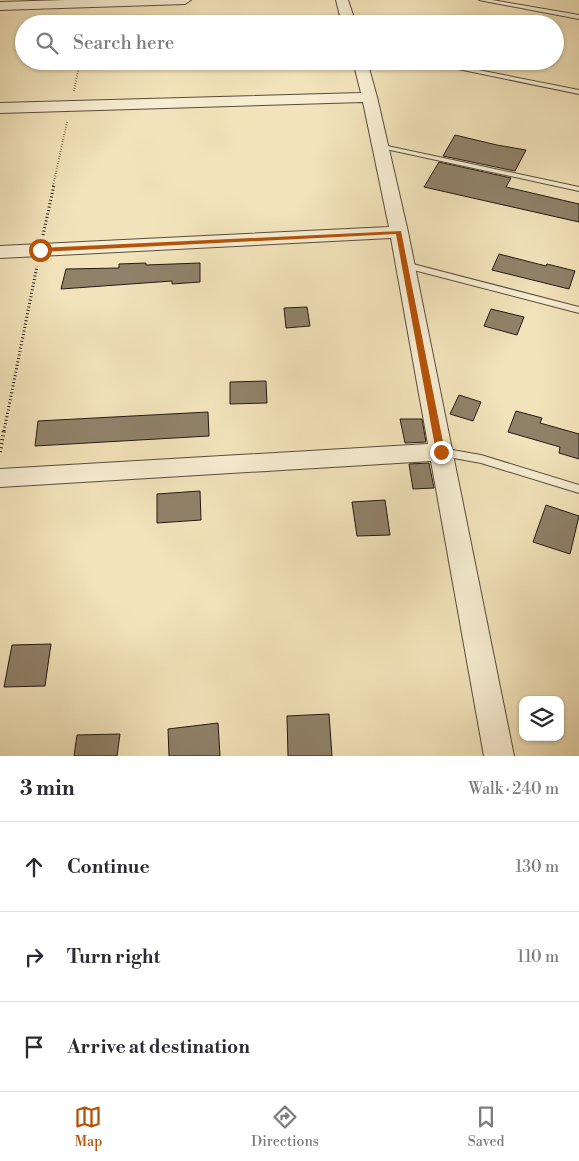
<!DOCTYPE html>
<meta charset="utf-8">
<style>
body{margin:0;font-family:"Libre Bodoni",serif;background:#f7f7f7;color:#2b2b33}
.controls{position:absolute;right:15px;bottom:15px;display:grid;overflow:hidden;border-radius:10px;box-shadow:0 1px 4px #0004}
.controls button{width:45px;height:45px;display:grid;place-items:center;padding:0;border:0;border-bottom:1px solid #e1e1e2;background:#fff;color:#2b2b33;font:25px sans-serif}
.stop{position:absolute;width:15px;height:15px;margin:-11px;border:4px solid #b45309;border-radius:50%;background:#fff}
.stop.end{background:#b45309;border-color:#fff;box-shadow:0 1px 5px #0008}
.list{margin:0;padding:0;list-style:none}
h2{display:flex;justify-content:space-between;align-items:center;height:65px;margin:0;padding:0 20px;font-size:21px}
h2 small{font-size:16px;font-weight:400;color:#7c7c81}
.list li{display:grid;grid-template-columns:32px 1fr auto;gap:15px;align-items:center;box-sizing:border-box;height:90px;padding:0 20px;border-top:1px solid #e1e1e2}
.list b{display:block;font-size:19px;white-space:nowrap}
.list em{font-size:16px;font-style:normal;color:#7c7c81}
.icon{flex:none;width:28px;height:28px;fill:none;stroke:currentColor;stroke-width:2;stroke-linecap:round;stroke-linejoin:round}
.map{position:relative;flex:none;width:579px;height:756px;overflow:hidden}
.search{position:absolute;background:#fff;box-shadow:0 1px 4px #0004;left:15px;right:15px;top:15px;height:55px;display:flex;align-items:center;gap:12px;box-sizing:border-box;padding:0 18px;border-radius:28px;color:#7c7c81;font-size:19px}
.sheet{height:335px;background:#fff}
nav{display:flex;justify-content:space-around;align-items:center;box-sizing:border-box;height:70px;border-top:1px solid #e1e1e2;background:#fff;font-size:14px;color:#7c7c81}
nav a{display:grid;justify-items:center;gap:2px}
nav .on{color:#b45309}
.map>svg:first-child{display:block}
.building{fill:#90826a;stroke:#251914}
.lines{fill:none;stroke-linecap:round;stroke-linejoin:round}
.service-casing{stroke:#584c3e;stroke-width:2}
.minor-casing{stroke:#584c3e;stroke-width:2}
.path-far2{stroke:#251914;stroke-width:2;stroke-dasharray:0.5 2;stroke-linecap:butt}
.path-far1{stroke:#251914;stroke-width:3;stroke-dasharray:1 2.5;stroke-linecap:butt}
.path{stroke:#251914;stroke-width:4;stroke-dasharray:1 3;stroke-linecap:butt}
.service{fill:#f7edd2;fill-rule:evenodd}
.minor{fill:#f7edd2;fill-rule:evenodd}
.route{fill:#b45309}
</style>
<div class="map">
<svg width="579" height="756" viewBox="0 0 579 756">
<rect width="100%" height="100%" fill="#f2e3ba"/>
<filter id="stains"><feTurbulence type="fractalNoise" baseFrequency=".004" numOctaves="4"/><feColorMatrix values="0 0 0 0 .2 0 0 0 0 .09 0 0 0 0 .02 0 0 0 .5 -.17"/></filter>
<radialGradient id="worn" r=".72"><stop offset=".6" stop-color="#630" stop-opacity="0"/><stop offset="1" stop-color="#630" stop-opacity=".3"/></radialGradient>
<path class="building" d="M455,135L497,145L526,150L515,171L443,156Z
M439,162L511,178L506,187L579,204V222L424,187Z
M499,254L546,266L547,264L575,271L569,289L492,270Z
M146,263V265L200,263V282L172,284V281L61,289L66,269L119,268V264Z
M307,307L310,326L286,328L284,308Z
M491,309L524,317L517,335L484,326Z
M266,381L267,403L230,404V382Z
M459,395L481,402L473,421L450,414Z
M516,411L542,418L540,423L579,434V459L559,453L560,447L508,432Z
M208,412L209,436L35,446L38,421Z
M400,419H422L426,442L405,443Z
M429,463L434,488L413,489L409,464Z
M200,491L201,520L157,523V494Z
M385,500L390,535L357,536L352,502Z
M546,505L579,516L570,554L533,542Z
M51,644L45,686L4,687L12,645Z
M329,714L332,756H288L287,716Z
M218,723L220,756H169L168,729Z
M120,734L117,756H74L77,735Z"/>
<g class="lines">
<defs>
<path id="service" d="M479,0H492L579,15V19Z
M419,61H433L579,90V94Z
M378,144L579,187V191L381,148H378Z
M405,262L579,307V313L402,267L401,265L402,263Z
M441,448L481,455L579,485V493L481,463L437,455L436,452L437,449Z"/>
<path id="minor" d="M66,0H191L185,4L0,10V2Z
M336,0H348L356,24H342Z
M353,61H367L377,97L408,232L514,756H484L431,461L0,487V469L428,444L391,238L0,258V246L389,227L363,102L0,113V103L361,93Z"/>
</defs>
<use href="#service" class="service-casing"/>
<use href="#minor" class="minor-casing"/>
<path class="path-far2" d="M74,91L80,61
M53,186L67,122"/>
<path class="path-far1" d="M43,235L54,185
M4,431L37,266"/>
<path class="path" d="M0,452L4,430"/>
<use href="#service" class="service"/>
<use href="#minor" class="minor"/>
</g>
<path class="route" d="M401,231L445,452L441,455L436,452L396,234L40,252L36,250L40,248Z"/>
<rect width="100%" height="100%" filter="url(#stains)"/>
<rect width="100%" height="100%" fill="url(#worn)"/>
</svg>
<div class="controls">
<button><svg class="icon" aria-label="layers" viewBox="0 0 24 24"><path d="M12 4l9 5-9 5-9-5zM3 14l9 5 9-5"/></svg></button>
</div>
<div class="stop" style="left:40px;top:250px"></div>
<div class="stop end" style="left:441px;top:452px"></div>
<div class="search"><svg class="icon" aria-label="search" viewBox="0 0 24 24"><circle cx="10" cy="10" r="6"/><path d="M15 15l6 6"/></svg>Search here</div>
</div>
<section class="sheet">
<h2>3 min<small>Walk · 240 m</small></h2>
<ul class="list">
<li><svg class="icon" aria-label="ahead" viewBox="0 0 24 24"><path d="M12 20V5M6 11l6-6 6 6"/></svg><div><b>Continue</b></div><em>130 m</em></li>
<li><svg class="icon" aria-label="right" viewBox="0 0 24 24"><path d="M7 20v-9h11M14 6l5 5-5 5"/></svg><div><b>Turn right</b></div><em>110 m</em></li>
<li><svg class="icon" aria-label="arrive" viewBox="0 0 24 24"><path d="M6 21V4h12l-3 4 3 4H6"/></svg><div><b>Arrive at destination</b></div></li>
</ul>
</section>
<nav>
<a class="on"><svg class="icon" aria-label="map" viewBox="0 0 24 24"><path d="M3 6l6-2 6 2 6-2v14l-6 2-6-2-6 2zM9 4v14M15 6v14"/></svg>Map</a>
<a><svg class="icon" aria-label="directions" viewBox="0 0 24 24"><path d="M12 3l9 9-9 9-9-9zM9 14v-3h6M13 9l2 2-2 2"/></svg>Directions</a>
<a><svg class="icon" aria-label="saved" viewBox="0 0 24 24"><path d="M7 4h10v16l-5-4-5 4z"/></svg>Saved</a>
</nav>
